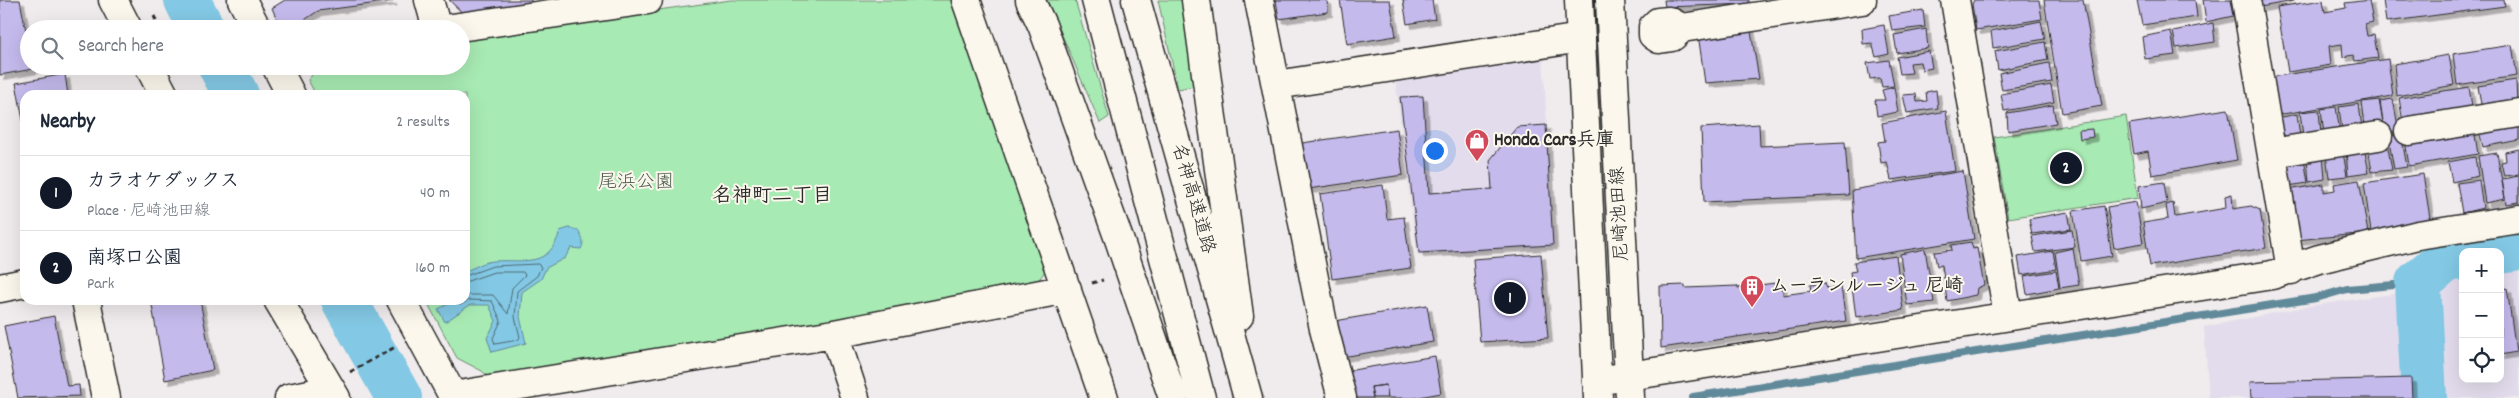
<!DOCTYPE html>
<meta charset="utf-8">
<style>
body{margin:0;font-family:Dekko,"Klee One",sans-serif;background:#f6f6f7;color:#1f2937}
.controls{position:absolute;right:15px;bottom:15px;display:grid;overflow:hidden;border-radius:10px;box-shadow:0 5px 20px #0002}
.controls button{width:45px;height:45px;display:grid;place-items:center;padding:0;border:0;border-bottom:1px solid #e0e1e3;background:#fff;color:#1f2937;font:25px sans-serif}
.you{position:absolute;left:1434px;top:150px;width:18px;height:18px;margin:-12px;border:4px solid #fff;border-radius:50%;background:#1a73e8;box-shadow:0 0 0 8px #1a73e833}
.badge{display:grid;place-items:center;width:32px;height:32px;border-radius:50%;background:#111827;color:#fff;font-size:16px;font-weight:700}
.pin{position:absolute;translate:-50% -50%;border:2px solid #fff;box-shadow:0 1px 5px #0006}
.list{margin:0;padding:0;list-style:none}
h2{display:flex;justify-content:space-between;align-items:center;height:65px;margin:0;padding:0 20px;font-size:21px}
h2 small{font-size:16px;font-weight:400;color:#747a83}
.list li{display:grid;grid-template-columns:32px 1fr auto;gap:15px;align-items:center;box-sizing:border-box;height:75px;padding:0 20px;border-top:1px solid #e0e1e3}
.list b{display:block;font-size:19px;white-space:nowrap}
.list p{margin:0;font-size:16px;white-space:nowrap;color:#747a83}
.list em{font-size:16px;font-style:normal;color:#747a83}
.icon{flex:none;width:28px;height:28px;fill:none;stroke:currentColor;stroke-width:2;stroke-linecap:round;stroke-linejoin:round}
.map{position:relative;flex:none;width:2519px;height:398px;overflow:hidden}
.search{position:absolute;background:#fff;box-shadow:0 5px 20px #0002;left:20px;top:20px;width:450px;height:55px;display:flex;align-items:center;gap:12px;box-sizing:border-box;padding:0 18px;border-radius:28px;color:#747a83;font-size:19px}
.panel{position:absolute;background:#fff;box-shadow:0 5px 20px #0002;left:20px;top:90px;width:450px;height:215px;border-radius:15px}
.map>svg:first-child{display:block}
.built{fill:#e3dcec}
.green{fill:#a8eab3;stroke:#6a8a6f}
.water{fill:#83c8e4;stroke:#60899a}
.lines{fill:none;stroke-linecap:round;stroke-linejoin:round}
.shore{stroke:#4e6a75;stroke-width:1}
.stream{stroke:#60899a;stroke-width:8}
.river{stroke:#83c8e4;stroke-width:46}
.building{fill:#c4baec;stroke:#2b2b2b;filter:url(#shadow)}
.minor-casing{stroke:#2b2b2b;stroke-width:31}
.major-casing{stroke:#2b2b2b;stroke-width:31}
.highway-casing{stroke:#2b2b2b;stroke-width:31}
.path{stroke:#2b2b2b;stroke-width:3;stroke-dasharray:5 4;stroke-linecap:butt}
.minor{stroke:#fbf7ec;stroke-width:28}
.major{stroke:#fbf7ec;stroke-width:28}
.highway{stroke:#fbf7ec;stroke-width:28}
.labels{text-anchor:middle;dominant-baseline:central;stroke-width:4;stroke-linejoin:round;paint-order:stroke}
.poi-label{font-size:19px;font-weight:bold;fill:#2b2b2b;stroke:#fbf7ec;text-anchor:start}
.park-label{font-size:19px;fill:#4a5b4d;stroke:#fbf7ec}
.street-label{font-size:19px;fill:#2b2b2b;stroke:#fbf7ec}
.neighbourhood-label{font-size:20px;font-weight:bold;fill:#2b2b2b;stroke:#fbf7ec}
</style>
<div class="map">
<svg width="2519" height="398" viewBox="0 0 2519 398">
<defs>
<filter id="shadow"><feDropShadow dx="4.5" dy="4.5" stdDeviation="0" flood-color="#0004"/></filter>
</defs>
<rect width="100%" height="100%" fill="#f0ebec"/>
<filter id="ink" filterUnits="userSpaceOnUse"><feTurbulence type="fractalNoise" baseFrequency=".02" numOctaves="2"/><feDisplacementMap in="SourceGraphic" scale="10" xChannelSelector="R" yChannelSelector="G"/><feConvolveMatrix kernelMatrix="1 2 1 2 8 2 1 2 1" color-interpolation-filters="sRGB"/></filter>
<g filter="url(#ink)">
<path class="built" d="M1543,58L1554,247L1417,255L1395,77Z
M2519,253V398H2209L2204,327L2310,306L2433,288L2439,274L2449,263L2463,261V379H2500V256Z"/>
<path class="green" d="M731,0H955L1046,270L1034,286L490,379L482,371L457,358L426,300H465V95H316L308,80L319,66H461V37Z
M1047,0H1075L1109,117L1100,123Z
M1158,0H1187L1199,85L1178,89Z
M2126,116L2138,198L2008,218L1994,137Z"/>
<path class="water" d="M569,228L579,231C582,238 585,242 581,249L571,248L565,258L546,268L541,279L522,292L520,317L526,343L492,352L487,338L496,321L489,305H470L445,322L438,309L457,300H465V271C474,268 485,261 494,261C524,259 549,269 560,231Z"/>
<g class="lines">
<path class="shore" d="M465,282L494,272H523L525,275L512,288L508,314L493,295H465
M457,300L460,305L469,300L492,301L501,321L493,338L495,344L518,340L520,337L515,317L517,291L537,276L541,267L538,264L493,266L465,276"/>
<path class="stream" d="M1693,397L2316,298L2347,289L2418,283"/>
<path class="river" d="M187,0L202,29
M221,66L236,95
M2493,252L2519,248
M344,300L399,398
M2424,398L2418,283L2446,259L2463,257"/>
</g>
<path class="building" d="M0,0H20L29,47V66H32L33,69L0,75Z
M285,0H392L393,1L318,11L291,29H281L272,8Z
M449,0H531L532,4L467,17Z
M1276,0H1327L1328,12L1279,19Z
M1340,0H1390L1396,36L1347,44Z
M1403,0H1432L1435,19L1407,24Z
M1664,0H1749V4L1665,7Z
M1974,0H2039L2042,19L1976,30L1972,4Z
M2044,0H2083L2102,106L2062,113Z
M2137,0H2195L2197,17L2142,25Z
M2203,0H2230L2233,16L2206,22Z
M2259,0H2294V1L2260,7Z
M2323,0L2325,12L2346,8L2345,3L2369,0L2373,22L2365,24L2367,36L2374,35L2378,58L2355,61L2353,55L2343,57L2342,44L2329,46L2331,65L2288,72L2277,7Z
M2383,0H2504L2505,6L2386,22Z
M1923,10L1925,27L1892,31L1889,16Z
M2041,21L2045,39L1993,48L1991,31Z
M2213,23L2215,42L2176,48L2173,31Z
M1884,25L1889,54L1876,57L1872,43L1863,44L1862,29Z
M1750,26L1759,79L1705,83L1698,34Z
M1926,29L1928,48L1897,53L1894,35Z
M2171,31L2175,55L2145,59L2142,37Z
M2045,42L2048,60L1998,70L1995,51Z
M2512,45L2517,76L2457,85L2453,54Z
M1929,51L1932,68L1922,70L1920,62L1910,63L1912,73L1900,74L1897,57Z
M2449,55L2454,85L2397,96L2394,64Z
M2388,59L2393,96L2277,115L2271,77Z
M1889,60L1894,86L1882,87L1880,78L1870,79L1867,63Z
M2049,63L2052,82L2002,90L1999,73Z
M65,74L68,95H25V131L16,83Z
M2516,80L2517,104L2482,110L2478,86Z
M2051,85L2054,102L2004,111L2001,94Z
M1894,87L1898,112L1877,116L1875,100H1885L1882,90Z
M2469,87L2473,113L2403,123L2399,98Z
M1936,90L1938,108L1907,113L1903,95L1916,94L1917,102L1927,101L1926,92Z
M1423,96L1429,193L1492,189L1490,160L1517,127L1546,125L1553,245L1419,253L1400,97Z
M2393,99L2399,132L2385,134L2380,101Z
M2379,100L2383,123L2365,125L2362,102Z
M2359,104L2362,129L2342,131L2339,107Z
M2053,105L2056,123L2008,131L2007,113Z
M2336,107L2340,132L2324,134L2321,109Z
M2228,109L2237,160L2152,175L2148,151L2134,154L2129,124Z
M2319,110L2321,134L2303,136L2300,112Z
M1946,111L1955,171L1891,180L1887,162L1881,163L1878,142L1885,141L1882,123Z
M2297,114L2300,137L2284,139V134H2280L2278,118Z
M1759,124L1760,146L1845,142L1849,195L1704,202L1701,128Z
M2519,126V140L2483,147L2479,131Z
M1397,129L1403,175L1308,189L1302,143Z
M2092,129L2093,137L2080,139L2079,130Z
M2474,129L2478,154L2409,166L2405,140Z
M2401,134L2407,167L2394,169L2388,136Z
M2387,143L2392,170L2372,172L2368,146Z
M2364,148L2369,172L2348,175L2346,152Z
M2519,149V174L2504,176L2501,162L2506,161L2505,152Z
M2343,152L2347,176L2329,178L2326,154Z
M2497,153L2505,199L2485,203L2478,156Z
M2323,154L2325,179L2309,182L2307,158Z
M2475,157L2478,176L2452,182L2448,162Z
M2304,158L2308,183L2288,186L2285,162Z
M1963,171L1974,239L1856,258L1852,190Z
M2423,174L2430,218L2371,232L2364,183Z
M2519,176V202L2506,204L2502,179Z
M2359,180L2368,233L2296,240L2288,190L2324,184V192L2335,190L2334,184Z
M2479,180L2483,208L2462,213L2457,183Z
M2164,182L2167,203L2141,209L2139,186Z
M1383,185L1387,219L1404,217L1411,268L1332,279L1320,194Z
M2232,194L2233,209L2251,206L2260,210L2266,248L2150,266L2143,223L2168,219L2166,205L2173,203L2175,217L2226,208L2225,196Z
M2136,202L2143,243L2114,248L2107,207Z
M2104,206L2112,256L2081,261L2073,211Z
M2068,212L2071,229L2032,234L2029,219Z
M2072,230L2075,247L2035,252L2032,236Z
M1971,242L1973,249L1977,248L1984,285L1977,288L1976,295L1947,301L1942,265L1937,266L1934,252L1952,250L1951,245Z
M2073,248L2079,285L2060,288L2055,252Z
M1925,249L1934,302L1907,305L1900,254Z
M2053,251L2056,269L2021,275L2018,257Z
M1541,254L1548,338L1480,342L1473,259Z
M1896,256L1903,310L1856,317L1850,272L1856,271L1854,262Z
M2056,271L2059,288L2027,294L2024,276Z
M1782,282L1783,295L1811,291L1810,285L1825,283L1827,289L1841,287L1846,321L1661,348L1660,286L1685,285V288L1737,286L1738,288Z
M2507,288L2516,352L2500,355V289Z
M151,300H200L213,370L165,380Z
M1427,305L1433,342L1342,357L1335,321Z
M54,316L67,386L79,385L80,396L18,398L4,326Z
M1435,356L1441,393L1414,398H1388L1386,385L1371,387L1373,398H1352L1347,371Z
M2411,378L2412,398H2251L2250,382Z
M1386,385L1388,398H1373L1371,387Z"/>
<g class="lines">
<defs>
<path id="minor" d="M113,0L128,29
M242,0L257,29
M429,0L437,29
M966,0L1104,398
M1259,0L1324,329L1342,398
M1955,0L2008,316
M2246,0L2291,270
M1682,28L1669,21L1658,22L1653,27V35L1659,39L1672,37L1682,28L1862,0
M445,29L648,0
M149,66L164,95
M276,66L291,95
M1276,85L1581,38
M2409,131L2519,113
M2272,153L2378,136
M0,288L25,283
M86,300L106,398
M278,300L336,398
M401,300L454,398
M834,334L855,398
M1597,381L2272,275L2319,259L2418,235L2519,219
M453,396L834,334L1067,289
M289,398L331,390"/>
<path id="major" d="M1579,0L1598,398
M1610,0L1630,398"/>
<path id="highway" d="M1030,0L1042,25L1120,242L1173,398
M1096,0L1201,398
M1136,0L1248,398
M1196,0L1239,316"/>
</defs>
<use href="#minor" class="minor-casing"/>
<use href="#major" class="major-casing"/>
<use href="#highway" class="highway-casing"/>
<path class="path" d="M154,16L160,29
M1092,283L1103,280
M350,372L397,346"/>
<use href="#minor" class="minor"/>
<use href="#major" class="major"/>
<use href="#highway" class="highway"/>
</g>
</g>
<defs>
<symbol id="shop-pin" viewBox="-11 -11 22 30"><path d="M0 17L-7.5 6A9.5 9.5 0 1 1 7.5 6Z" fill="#d1495b" stroke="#fbf7ec"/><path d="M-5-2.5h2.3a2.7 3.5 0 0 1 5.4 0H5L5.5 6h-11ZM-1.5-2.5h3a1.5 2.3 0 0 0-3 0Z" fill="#fff"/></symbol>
<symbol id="building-pin" viewBox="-11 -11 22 30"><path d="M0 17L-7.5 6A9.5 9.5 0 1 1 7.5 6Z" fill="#d1495b" stroke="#fbf7ec"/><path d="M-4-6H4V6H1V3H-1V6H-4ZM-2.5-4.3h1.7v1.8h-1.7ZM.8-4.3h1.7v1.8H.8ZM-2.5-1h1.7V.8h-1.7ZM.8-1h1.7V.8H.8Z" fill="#fff"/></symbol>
</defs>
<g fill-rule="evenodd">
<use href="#shop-pin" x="1463" y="127" width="28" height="38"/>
<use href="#building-pin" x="1738" y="273" width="28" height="38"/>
</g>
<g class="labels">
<g class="poi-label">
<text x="1494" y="141">Honda Cars兵庫</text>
<text x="1770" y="287">ムーランルージュ 尼崎</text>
</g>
<g class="park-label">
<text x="636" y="183">尾浜公園</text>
</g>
<g class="street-label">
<text transform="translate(1192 199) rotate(74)">名神高速道路</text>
<text transform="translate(1621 214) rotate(-93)">尼崎池田線</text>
</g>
<g class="neighbourhood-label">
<text x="772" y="197">名神町二丁目</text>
</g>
</g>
</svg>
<div class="controls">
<button>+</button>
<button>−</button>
<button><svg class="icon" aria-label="locate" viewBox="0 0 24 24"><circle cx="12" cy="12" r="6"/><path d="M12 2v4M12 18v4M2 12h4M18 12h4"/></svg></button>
</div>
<div class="you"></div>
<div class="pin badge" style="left:1510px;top:298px">1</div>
<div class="pin badge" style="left:2066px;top:168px">2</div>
<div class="search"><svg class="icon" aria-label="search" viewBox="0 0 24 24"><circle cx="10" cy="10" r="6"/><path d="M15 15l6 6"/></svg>Search here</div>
<section class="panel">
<h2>Nearby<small>2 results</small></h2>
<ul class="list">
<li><span class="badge">1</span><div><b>カラオケダックス</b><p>Place · 尼崎池田線</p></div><em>40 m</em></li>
<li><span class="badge">2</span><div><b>南塚口公園</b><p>Park</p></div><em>160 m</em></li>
</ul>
</section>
</div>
